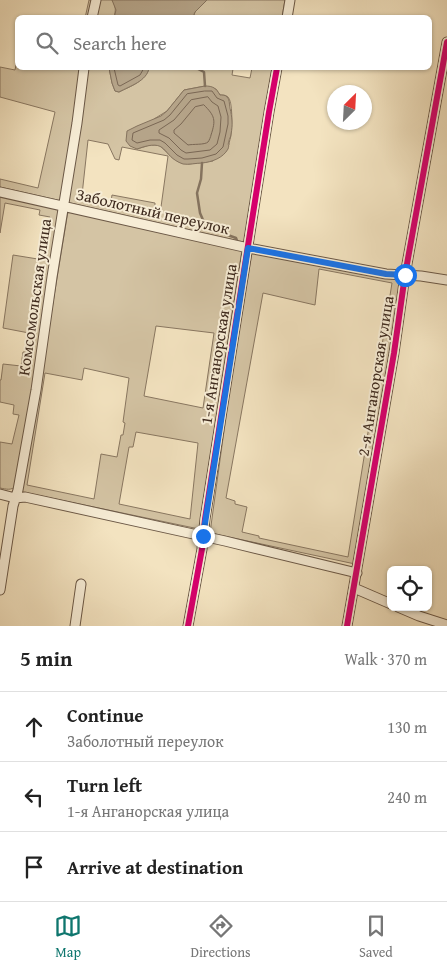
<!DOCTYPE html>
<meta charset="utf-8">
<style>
body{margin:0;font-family:"Gentium Book Plus",serif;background:#f2f2f2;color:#222}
.controls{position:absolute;right:15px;bottom:15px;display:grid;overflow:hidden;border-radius:8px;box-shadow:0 1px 4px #0004}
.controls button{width:45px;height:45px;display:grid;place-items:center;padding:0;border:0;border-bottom:1px solid #e0e0e0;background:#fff;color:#222;font:25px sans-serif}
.compass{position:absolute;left:327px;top:85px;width:45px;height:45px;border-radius:50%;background:#fff;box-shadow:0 1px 4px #0004;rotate:24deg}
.stop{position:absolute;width:15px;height:15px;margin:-11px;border:4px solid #1a73e8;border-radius:50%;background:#fff}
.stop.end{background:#1a73e8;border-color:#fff;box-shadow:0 1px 5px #0008}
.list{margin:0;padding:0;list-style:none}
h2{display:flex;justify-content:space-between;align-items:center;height:65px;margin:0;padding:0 20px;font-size:21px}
h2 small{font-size:16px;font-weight:400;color:#767676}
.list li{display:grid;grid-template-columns:32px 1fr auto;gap:15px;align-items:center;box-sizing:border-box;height:70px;padding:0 20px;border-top:1px solid #e0e0e0}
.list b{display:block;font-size:19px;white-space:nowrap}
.list p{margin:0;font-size:16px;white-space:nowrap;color:#767676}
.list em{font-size:16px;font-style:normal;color:#767676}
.icon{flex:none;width:28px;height:28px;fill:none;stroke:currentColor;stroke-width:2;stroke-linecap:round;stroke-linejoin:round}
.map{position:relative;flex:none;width:447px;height:626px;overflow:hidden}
.search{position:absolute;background:#fff;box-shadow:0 1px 4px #0004;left:15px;right:15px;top:15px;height:55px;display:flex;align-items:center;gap:12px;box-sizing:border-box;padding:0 18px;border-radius:8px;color:#767676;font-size:19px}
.sheet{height:275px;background:#fff}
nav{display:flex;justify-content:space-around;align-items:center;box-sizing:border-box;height:70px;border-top:1px solid #e0e0e0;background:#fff;font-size:14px;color:#767676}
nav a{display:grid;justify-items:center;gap:2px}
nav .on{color:#0f766e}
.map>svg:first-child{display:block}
.green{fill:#d4c4a4;stroke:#897761;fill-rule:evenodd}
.water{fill:#b5a489;stroke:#85735e}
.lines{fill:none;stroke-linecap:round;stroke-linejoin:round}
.shore{stroke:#7a6754;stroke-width:1}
.stream{stroke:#85735e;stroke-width:2.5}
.street-casing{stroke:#6b5846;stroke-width:11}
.street{stroke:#f7edd6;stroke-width:9}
.cycleway-casing{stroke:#f7edd6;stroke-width:9}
.cycleway{stroke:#d6006c;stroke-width:6}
.route{stroke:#1a73e8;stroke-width:6}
.labels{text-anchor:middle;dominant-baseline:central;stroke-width:4;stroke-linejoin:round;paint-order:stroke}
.street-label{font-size:16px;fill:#3e2a1e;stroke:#f7edd6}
</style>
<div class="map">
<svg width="447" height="626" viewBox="0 0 447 626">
<rect width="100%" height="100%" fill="#f3e3c0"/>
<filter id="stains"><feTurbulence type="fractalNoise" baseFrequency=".004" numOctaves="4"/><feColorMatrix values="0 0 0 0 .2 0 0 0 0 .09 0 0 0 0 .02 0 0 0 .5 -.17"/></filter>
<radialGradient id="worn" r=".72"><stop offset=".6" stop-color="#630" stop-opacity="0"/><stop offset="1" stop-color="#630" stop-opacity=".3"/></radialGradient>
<path class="green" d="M89,0H112C116,6 116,10 114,17L85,18Z
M207,0H285L282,17L193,18L195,12Z
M17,60L18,68H109L112,83L115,91L119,92C131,86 146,81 149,68H224L233,69L232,75L250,78L252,68H272L244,242L0,187V179L38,188L55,112L0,97V67L15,70ZM205,86L216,89L220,95C223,95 226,95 228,97C233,102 232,126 231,134C231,138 229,141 229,145L213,161L189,164L182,163L174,159L159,145H150L137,149L154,119L167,111L184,90ZM88,140L108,144L115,159L119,160L122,147L168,156L161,207L155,206V203L112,195L111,201L82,195Z
M0,196L59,209L37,366L16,486C11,491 6,489 0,488V442L12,444L19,415L13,414L14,405L0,402V380H1L3,364L21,366L23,352H27L29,333L3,328L13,255L44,260L50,217L39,215L40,210L5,203L0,233Z
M68,211L242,250L199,529L22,492ZM156,326L214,333L203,408L144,396ZM84,368L129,378L123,422L125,423L123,435H121L117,457L101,454L94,499L27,485L45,373L82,380ZM136,432L198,443L190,519L119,504L129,447H133Z
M252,252L402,278L355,564L210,533L230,387ZM319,269L392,283L348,557L259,538V536L242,532L247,507L235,504V501L226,498L263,293L315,305Z"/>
<path class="water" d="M112,0H207L195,12L193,17L114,18L116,10Z
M109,68H149C147,81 130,86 119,92L115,91L112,83Z
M205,86C213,86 216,88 220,95C222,95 226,95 227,97C230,99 229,104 230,108C232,117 233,125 231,134C231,137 229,139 229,141C227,147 230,143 228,149C223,158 212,162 202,163C197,163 188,165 183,164C160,156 170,137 137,149L130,146L126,141L127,131L137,126L161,116L167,111L184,90Z"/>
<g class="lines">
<path class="shore" d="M114,68L118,85L120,86L140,75L144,68
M205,91H212L217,98L224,101L228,116V124L223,147L216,154L202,158L188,159H184L177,155L165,143L160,140H150L137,143L132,140L133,133L164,120L170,115L187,94Z
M208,97L212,102L218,106L221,117L220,132L217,144L210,150L186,153L181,150L169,138L159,133V130L174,120L191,100Z
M204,105C215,116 216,120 211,135C211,136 209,141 208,142C205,145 192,144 188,145L174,133V130L181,124L195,107Z"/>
<path class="stream" d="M196,68L204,72L205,86
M202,163L201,179L197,193L200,213L203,220L220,229L225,234L236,238L238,243"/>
<defs>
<path id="street" d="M92,18L96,0
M287,18L290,0
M0,192L248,248L386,274L421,276L447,280
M0,494L15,498L25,497L225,541L357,573
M354,588L391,604
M0,590L13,506L18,490L36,390L52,277L77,123L84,68
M398,607L419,616L447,625
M75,626L81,584
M188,626L202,549L205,519L269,112L277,68
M347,626L394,353L405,275L447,42"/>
</defs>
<use href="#street" class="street-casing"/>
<use href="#street" class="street"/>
<defs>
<path id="cycleway" d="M188,626L202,549L205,519L269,112L277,68
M347,626L394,353L405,275L447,42"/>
</defs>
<use href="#cycleway" class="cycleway-casing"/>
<use href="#cycleway" class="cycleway"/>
</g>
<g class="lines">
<path class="route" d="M203,536L248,248L386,274L405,275"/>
</g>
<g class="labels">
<g class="street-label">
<text transform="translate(153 211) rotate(13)">Заболотный переулок</text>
<text transform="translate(34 297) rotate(-82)">Комсомольская улица</text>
<text transform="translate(218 344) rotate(-81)">1-я Анганорская улица</text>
<text transform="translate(375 376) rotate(-81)">2-я Анганорская улица</text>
</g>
</g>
<rect width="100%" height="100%" filter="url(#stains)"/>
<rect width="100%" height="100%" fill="url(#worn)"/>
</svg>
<div class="controls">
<button><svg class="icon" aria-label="locate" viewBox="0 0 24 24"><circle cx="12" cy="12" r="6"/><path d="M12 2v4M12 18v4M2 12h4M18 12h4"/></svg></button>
</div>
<svg class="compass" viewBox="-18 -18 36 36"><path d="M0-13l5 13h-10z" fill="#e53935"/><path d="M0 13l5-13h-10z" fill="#767676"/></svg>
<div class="stop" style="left:405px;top:275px"></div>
<div class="stop end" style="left:203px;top:536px"></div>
<div class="search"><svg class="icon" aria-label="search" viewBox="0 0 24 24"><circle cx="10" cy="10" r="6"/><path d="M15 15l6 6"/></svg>Search here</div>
</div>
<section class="sheet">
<h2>5 min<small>Walk · 370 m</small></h2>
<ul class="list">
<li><svg class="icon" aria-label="ahead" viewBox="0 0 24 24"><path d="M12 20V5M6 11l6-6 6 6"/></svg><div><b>Continue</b><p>Заболотный переулок</p></div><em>130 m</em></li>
<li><svg class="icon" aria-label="left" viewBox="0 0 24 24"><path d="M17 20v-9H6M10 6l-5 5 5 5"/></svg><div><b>Turn left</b><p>1-я Анганорская улица</p></div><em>240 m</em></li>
<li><svg class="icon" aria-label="arrive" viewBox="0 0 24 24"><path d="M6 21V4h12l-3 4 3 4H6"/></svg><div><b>Arrive at destination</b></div></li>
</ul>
</section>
<nav>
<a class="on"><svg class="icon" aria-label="map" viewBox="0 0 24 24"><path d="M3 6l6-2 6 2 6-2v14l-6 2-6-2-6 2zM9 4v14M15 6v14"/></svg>Map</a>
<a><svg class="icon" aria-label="directions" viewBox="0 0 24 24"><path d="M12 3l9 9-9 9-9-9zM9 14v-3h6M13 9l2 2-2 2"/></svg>Directions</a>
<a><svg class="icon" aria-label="saved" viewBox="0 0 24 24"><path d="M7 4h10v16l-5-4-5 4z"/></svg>Saved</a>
</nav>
